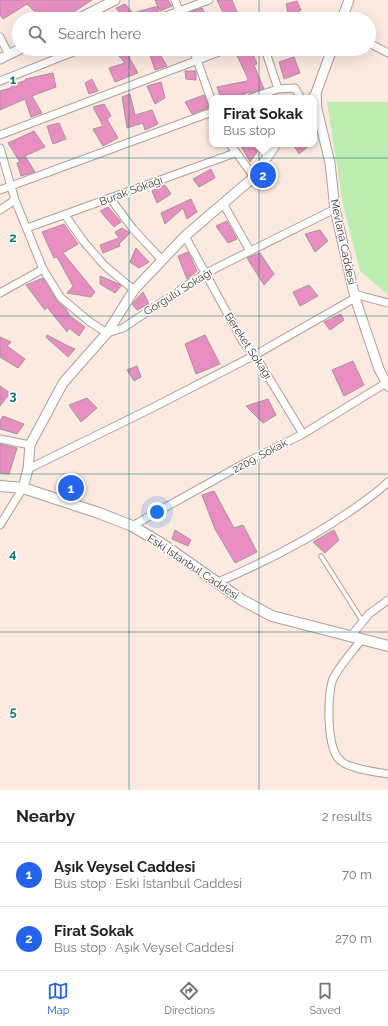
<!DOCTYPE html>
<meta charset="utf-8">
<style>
body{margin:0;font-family:Raleway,sans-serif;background:#f2f2f2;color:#202124}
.you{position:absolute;left:157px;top:512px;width:14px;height:14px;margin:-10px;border:3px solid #fff;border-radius:50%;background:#1a73e8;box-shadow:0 0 0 6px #1a73e833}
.badge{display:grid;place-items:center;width:26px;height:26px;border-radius:50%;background:#2563eb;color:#fff;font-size:13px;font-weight:700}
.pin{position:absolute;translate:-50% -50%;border:2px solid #fff;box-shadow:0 1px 4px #0006}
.popup{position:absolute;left:209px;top:95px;width:108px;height:52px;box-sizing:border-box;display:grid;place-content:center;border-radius:8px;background:#fff;filter:drop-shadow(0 1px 3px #0005);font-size:13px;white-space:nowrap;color:#757577}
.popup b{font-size:15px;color:#202124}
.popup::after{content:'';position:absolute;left:50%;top:100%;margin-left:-8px;border:8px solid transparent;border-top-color:#fff}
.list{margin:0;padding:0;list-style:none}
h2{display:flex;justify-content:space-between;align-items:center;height:52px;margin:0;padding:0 16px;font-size:17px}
h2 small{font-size:13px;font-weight:400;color:#757577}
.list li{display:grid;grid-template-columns:26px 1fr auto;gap:12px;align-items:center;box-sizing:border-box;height:64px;padding:0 16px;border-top:1px solid #e0e0e0}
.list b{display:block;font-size:15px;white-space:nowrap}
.list p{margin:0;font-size:13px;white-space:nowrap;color:#757577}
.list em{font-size:13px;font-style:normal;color:#757577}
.icon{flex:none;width:22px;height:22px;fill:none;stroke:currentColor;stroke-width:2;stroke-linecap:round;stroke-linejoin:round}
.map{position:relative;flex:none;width:388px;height:790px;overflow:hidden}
.search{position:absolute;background:#fff;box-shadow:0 4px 16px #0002;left:12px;right:12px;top:12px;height:44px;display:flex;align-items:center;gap:10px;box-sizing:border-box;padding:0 14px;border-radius:22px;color:#757577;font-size:15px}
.sheet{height:180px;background:#fff}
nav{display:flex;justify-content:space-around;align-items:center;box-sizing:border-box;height:56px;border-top:1px solid #e0e0e0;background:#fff;font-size:11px;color:#757577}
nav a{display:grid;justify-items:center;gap:2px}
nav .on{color:#2563eb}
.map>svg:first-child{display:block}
.green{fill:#beedb3}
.building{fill:#e88ec1;stroke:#a5949d}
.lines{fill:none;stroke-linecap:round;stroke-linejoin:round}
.service-casing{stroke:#af9e95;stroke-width:5.5}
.minor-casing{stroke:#af9e95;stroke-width:9}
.tertiary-casing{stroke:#af9e95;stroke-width:11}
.secondary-casing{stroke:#af9e95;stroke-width:12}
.service{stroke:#fff;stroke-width:3.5}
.minor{stroke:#fff;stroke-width:7}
.tertiary{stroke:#fff;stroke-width:9}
.secondary{stroke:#fff;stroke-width:10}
.grid{fill:none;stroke:#0f766e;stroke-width:1;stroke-opacity:0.55}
.labels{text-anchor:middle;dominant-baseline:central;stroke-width:3;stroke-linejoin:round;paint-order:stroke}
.street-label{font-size:11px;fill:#3d3632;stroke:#fff}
.grid-label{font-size:13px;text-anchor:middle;font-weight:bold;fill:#0f766e;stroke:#fff;stroke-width:3;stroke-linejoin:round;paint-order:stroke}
</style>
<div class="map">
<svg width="388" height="790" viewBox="0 0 388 790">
<rect width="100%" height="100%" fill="#fceae1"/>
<path class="green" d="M327,102H388V295L360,271L343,205Z"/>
<path class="building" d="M0,0H92L63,19H42L27,4L3,19L0,15Z
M155,0H168L172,6L160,11Z
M217,0H232L240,19H226Z
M297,1L301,10L289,17L286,4Z
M125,4L133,13L158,6V13L148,19H120L122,16L116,8Z
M202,8L208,19H193L190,12Z
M113,49H129L132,54L129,57L138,73L115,82L109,68L125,63Z
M245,49H251L257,64L254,65L264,89L249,93V92L236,98H221L217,87L247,81L248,79L235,51Z
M158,51L167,66L155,70L150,55Z
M294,57L300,73L284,79L279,62Z
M185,71H196V80L186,79Z
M53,73L56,87L32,96L42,113L31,117L25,99L0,110V91L11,88V86L26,80L25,79Z
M92,79L98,91L89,94L85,83Z
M161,82L165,98L155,104L147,86Z
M130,94L135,115L152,110L158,124L145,130L143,123L127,128L122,97Z
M204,95L210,107L192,114L185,102Z
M104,104L111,116L107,119L118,138L103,146L93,129L103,126L93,107Z
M59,123L66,139L53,144L47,126Z
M34,131L45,147L25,156L35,172L21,176L17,163L20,162L8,143Z
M240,144H269L262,154L259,149L250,162Z
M293,144H311L299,154Z
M211,169L215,178L199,187L193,179Z
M165,185L171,194L157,203L152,191Z
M191,199L197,212L187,219L183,208L165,224L161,213Z
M108,207L121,222L114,227L100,211Z
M227,221L237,239L228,243L216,226Z
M64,224L78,244L63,253L95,292L91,297L67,293L73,286L57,257L54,258L42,232Z
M122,228L130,233L119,244L120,246L103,253L100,245L119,238L115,232Z
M320,230L328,241L315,252L305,234Z
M136,248L149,262L139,268L130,262Z
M188,252L197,271L187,279L178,256Z
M260,253L274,274L264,285L247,258Z
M100,276L119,284L121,286L115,293L100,284Z
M43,278L57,301L66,309L70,316L85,327L79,336L69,328L67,332L47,307L45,310L26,285Z
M309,285L318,296L300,306L293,292Z
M143,292L149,304L137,310L132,304Z
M341,314L344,320L330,330L324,322Z
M47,335L68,346L75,349L68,357L46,337Z
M205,335L220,364L196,374L185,344Z
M0,337L11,342L7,346L25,359L18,368L0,357Z
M353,361L364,385L344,396L332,370Z
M137,366L141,377L134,381L127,370Z
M0,386L10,393L0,406Z
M87,398L97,408L81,422L69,405Z
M268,399L276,415L263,423L246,406Z
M3,416L24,424L17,434L0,429V421Z
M0,444L17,448L9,474L0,473Z
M214,491L234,528L243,525L257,552L235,563L215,529L202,495Z
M175,530L191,540L188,546L172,539Z
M334,530L339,540L325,553L313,542Z"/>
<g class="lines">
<defs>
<path id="service" d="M321,556L363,622"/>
<path id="minor" d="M175,0L182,19
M157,19L209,0
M0,37L9,55
M369,43L388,53
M193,49L212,102
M265,49L278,89
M0,81L81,49
M251,98L278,89L295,88L301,98
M0,135L227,49
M230,144L254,177
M0,148L15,200L43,269L61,298L90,322L107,333L123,328L204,274L335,209
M0,190L212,112
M110,198L133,229L162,260
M224,205L250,251
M0,210L15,200
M65,215L84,242L105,266L134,290
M27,228L235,153
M185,236L243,342L255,355L303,434
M0,293L43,269
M354,294L388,303
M0,439L30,445
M28,469L154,407L255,355L355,298
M0,525L23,488
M132,526L245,463L303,434L386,383
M216,583C263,563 307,541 349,512C363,502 376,494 388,482
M351,636L369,614L388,600
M362,639C354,650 339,666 333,679C327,694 326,750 341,761C350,769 376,772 388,774"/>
<path id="tertiary" d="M78,19L115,0
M342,19L349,0
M0,59L20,49
M316,93L317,109L330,163L335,209L355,298L379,369L388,386
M313,98L316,93L332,49
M23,488L28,469L30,445L63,383L107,333L134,290L185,236L254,177L276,144"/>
<path id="secondary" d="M0,486L23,488L99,513L132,526L161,543L242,600L272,616L388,646"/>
</defs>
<use href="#service" class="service-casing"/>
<use href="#minor" class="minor-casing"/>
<use href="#tertiary" class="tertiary-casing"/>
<use href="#secondary" class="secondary-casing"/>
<use href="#service" class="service"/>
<use href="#minor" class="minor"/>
<use href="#tertiary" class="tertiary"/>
<use href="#secondary" class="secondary"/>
</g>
<path class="grid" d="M129,0V19M259,0V19M129,49V790M259,49V790M0,158H388M0,316H388M0,474H388M0,632H388"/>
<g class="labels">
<g class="street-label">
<text transform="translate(131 191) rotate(-20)">Burak Sokağı</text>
<text transform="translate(343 242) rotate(78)">Mevlana Caddesi</text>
<text transform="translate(178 292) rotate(-32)">Görgülü Sokağı</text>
<text transform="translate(248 346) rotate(57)">Bereket Sokağı</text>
<text transform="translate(260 456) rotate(-28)">2209. Sokak</text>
<text transform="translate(193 567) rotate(34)">Eski İstanbul Caddesi</text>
</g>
</g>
<g class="grid-label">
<text x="13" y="84">1</text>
<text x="13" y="242">2</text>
<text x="13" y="400">3</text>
<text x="13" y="558">4</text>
<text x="13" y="716">5</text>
</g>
</svg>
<div class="you"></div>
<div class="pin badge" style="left:71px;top:488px">1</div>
<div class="pin badge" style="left:263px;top:175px">2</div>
<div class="popup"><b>Firat Sokak</b>Bus stop</div>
<div class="search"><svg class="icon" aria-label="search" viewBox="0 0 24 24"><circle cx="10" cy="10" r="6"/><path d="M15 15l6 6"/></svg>Search here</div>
</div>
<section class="sheet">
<h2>Nearby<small>2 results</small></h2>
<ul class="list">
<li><span class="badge">1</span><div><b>Aşık Veysel Caddesi</b><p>Bus stop · Eski İstanbul Caddesi</p></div><em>70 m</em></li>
<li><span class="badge">2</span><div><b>Firat Sokak</b><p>Bus stop · Aşık Veysel Caddesi</p></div><em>270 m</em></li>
</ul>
</section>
<nav>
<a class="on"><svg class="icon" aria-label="map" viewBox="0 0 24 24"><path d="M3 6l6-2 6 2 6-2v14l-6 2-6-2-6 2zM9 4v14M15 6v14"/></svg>Map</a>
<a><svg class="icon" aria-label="directions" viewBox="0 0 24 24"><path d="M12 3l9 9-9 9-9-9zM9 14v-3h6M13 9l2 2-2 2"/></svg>Directions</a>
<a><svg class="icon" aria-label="saved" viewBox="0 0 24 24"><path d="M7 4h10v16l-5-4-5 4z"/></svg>Saved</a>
</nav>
